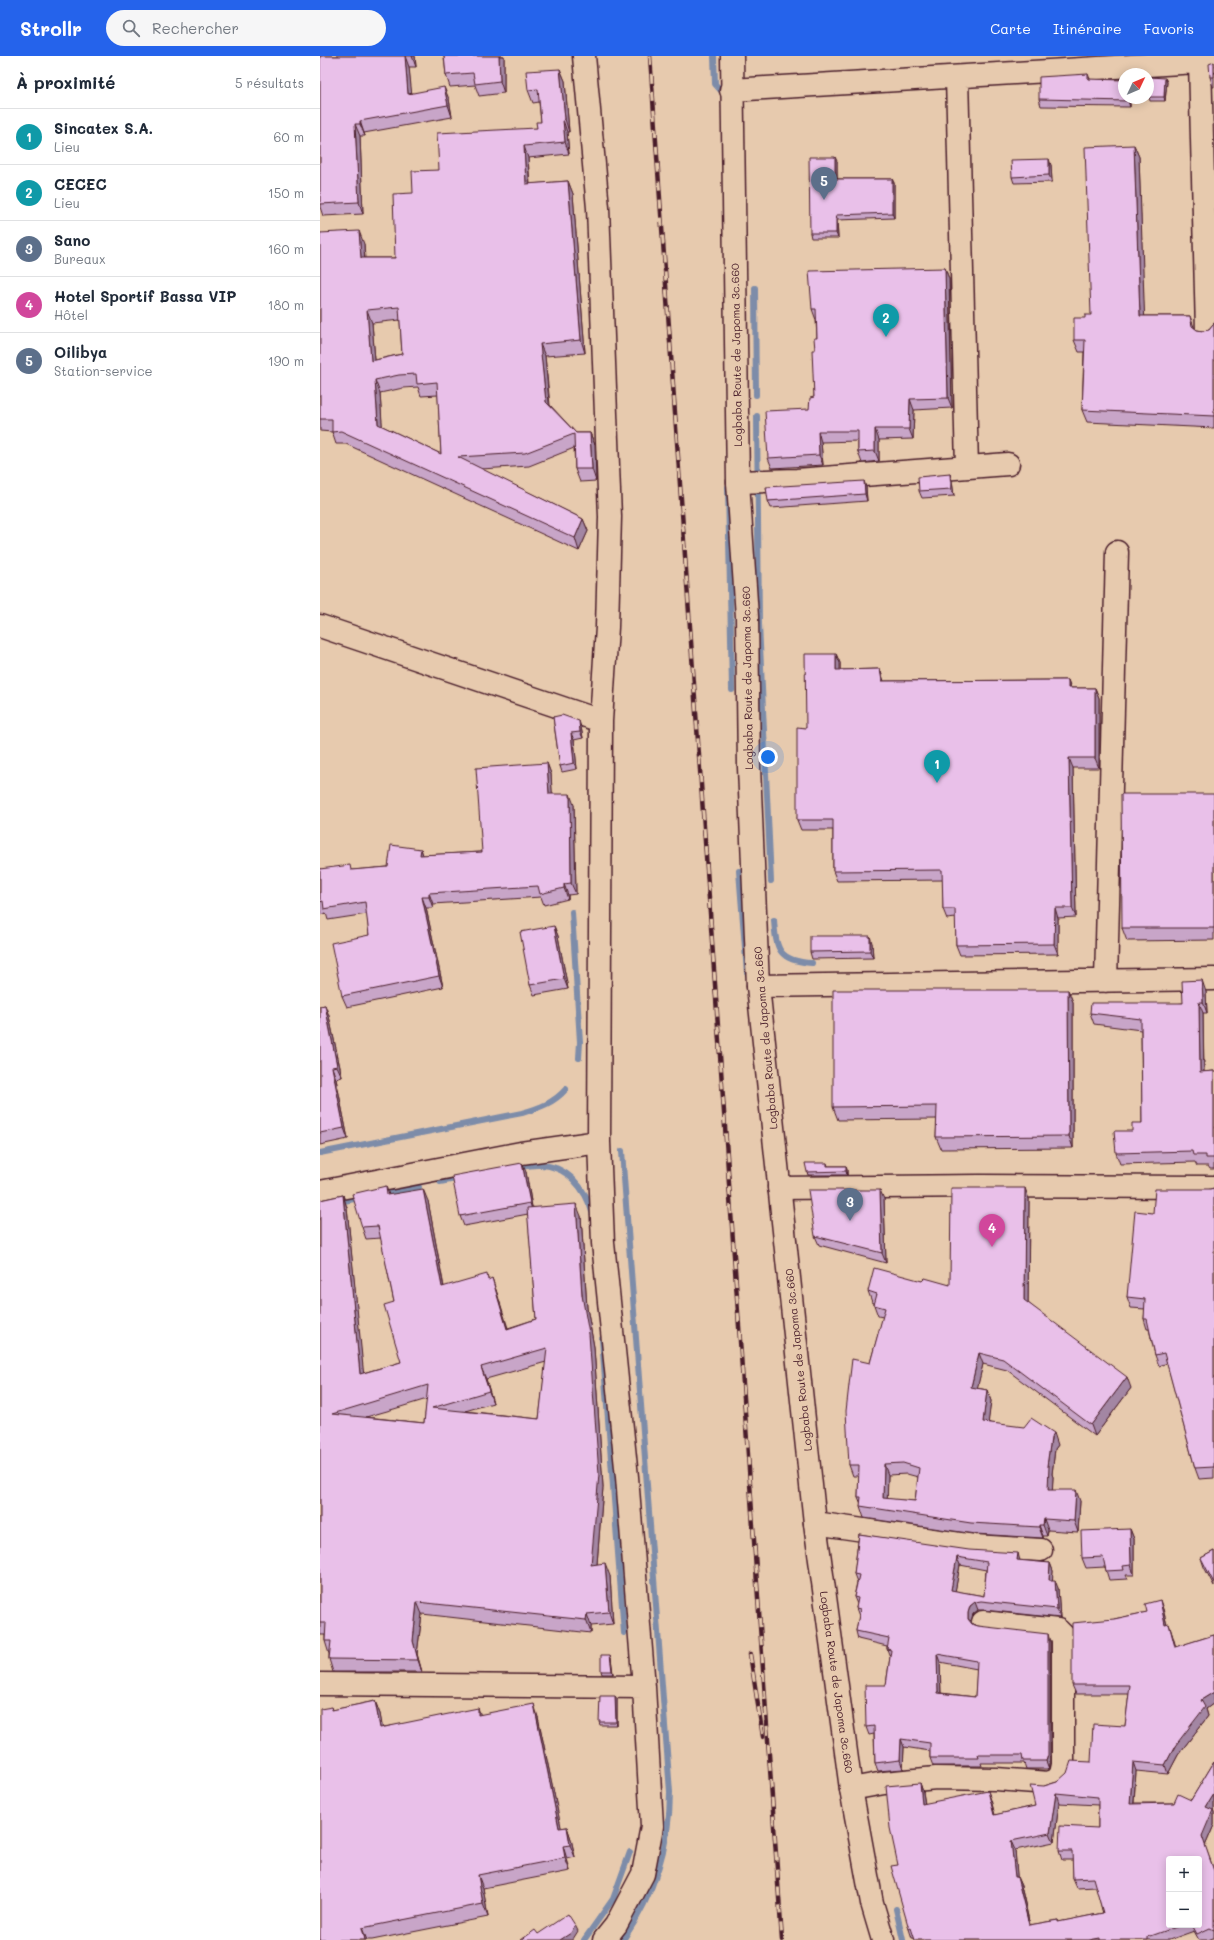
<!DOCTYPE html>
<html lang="fr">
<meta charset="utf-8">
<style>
body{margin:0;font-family:Mali,sans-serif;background:#f6f6f7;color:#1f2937}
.controls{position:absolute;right:12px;bottom:12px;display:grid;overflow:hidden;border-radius:4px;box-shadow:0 2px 10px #0003}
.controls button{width:36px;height:36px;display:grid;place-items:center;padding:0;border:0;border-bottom:1px solid #e0e1e3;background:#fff;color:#1f2937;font:20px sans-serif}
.compass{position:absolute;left:798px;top:12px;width:36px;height:36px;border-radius:50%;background:#fff;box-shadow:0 2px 10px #0003;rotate:46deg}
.you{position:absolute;left:448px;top:701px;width:14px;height:14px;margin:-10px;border:3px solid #fff;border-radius:50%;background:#1a73e8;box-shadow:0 0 0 6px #1a73e833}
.badge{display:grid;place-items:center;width:26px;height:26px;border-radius:50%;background:#2563eb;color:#fff;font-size:13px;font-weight:700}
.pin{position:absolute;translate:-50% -33px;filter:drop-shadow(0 1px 2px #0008)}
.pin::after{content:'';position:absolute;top:21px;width:14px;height:12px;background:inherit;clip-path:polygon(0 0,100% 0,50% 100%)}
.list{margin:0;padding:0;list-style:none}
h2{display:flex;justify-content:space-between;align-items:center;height:52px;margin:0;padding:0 16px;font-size:17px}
h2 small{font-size:13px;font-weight:400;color:#747a83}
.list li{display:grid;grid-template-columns:26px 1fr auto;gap:12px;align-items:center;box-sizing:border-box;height:56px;padding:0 16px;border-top:1px solid #e0e1e3}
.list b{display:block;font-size:15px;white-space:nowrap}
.list p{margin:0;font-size:13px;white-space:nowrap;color:#747a83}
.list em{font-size:13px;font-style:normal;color:#747a83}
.icon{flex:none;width:22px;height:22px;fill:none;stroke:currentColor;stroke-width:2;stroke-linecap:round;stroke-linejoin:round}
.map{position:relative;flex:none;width:894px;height:1884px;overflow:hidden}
header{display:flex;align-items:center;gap:24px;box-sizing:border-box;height:56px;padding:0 20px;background:#2563eb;color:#fff}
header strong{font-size:19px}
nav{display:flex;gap:22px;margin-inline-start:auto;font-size:14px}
.search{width:280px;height:36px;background:#f6f6f7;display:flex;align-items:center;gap:10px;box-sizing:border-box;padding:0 14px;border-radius:22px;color:#747a83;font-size:15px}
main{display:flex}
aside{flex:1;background:#fff}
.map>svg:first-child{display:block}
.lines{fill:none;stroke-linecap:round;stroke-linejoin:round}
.stream{stroke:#7d8ca9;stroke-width:6}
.minor-casing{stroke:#4a1f2b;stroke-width:25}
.major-casing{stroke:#4a1f2b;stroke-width:25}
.minor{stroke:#e7caae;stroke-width:22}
.major{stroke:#e7caae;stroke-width:22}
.rail-casing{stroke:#4a1f2b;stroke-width:4.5}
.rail{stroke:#e7caae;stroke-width:3;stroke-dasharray:9;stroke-linecap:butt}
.wall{fill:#c8a5c8;stroke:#4a1f2b;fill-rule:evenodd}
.shaded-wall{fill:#a386a3;stroke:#4a1f2b}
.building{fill:#e9c0e9;stroke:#4a1f2b;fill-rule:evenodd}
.labels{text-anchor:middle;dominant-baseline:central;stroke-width:3;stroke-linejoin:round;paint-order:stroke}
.street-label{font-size:11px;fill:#4a1f2b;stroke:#e7caae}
</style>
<header>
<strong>Strollr</strong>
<div class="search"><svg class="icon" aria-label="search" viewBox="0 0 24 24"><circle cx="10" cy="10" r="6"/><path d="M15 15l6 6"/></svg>Rechercher</div>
<nav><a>Carte</a><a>Itinéraire</a><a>Favoris</a></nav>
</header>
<main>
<aside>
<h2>À proximité<small>5 résultats</small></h2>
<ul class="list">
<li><span class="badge" style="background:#0f9aa8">1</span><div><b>Sincatex S.A.</b><p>Lieu</p></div><em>60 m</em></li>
<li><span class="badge" style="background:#0f9aa8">2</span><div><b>CECEC</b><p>Lieu</p></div><em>150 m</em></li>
<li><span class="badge" style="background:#5c6f8a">3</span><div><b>Sano</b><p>Bureaux</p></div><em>160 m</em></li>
<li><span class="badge" style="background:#d1479c">4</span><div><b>Hotel Sportif Bassa VIP</b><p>Hôtel</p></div><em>180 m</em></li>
<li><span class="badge" style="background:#5c6f8a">5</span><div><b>Oilibya</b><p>Station-service</p></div><em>190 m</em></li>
</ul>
</aside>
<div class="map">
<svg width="894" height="1884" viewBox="0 0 894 1884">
<rect width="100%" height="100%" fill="#e7caae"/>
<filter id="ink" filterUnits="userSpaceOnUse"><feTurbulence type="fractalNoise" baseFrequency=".025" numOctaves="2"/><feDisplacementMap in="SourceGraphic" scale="8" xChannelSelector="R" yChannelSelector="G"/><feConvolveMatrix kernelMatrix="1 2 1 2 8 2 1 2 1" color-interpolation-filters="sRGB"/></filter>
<g filter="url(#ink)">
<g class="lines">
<path class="stream" d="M394,0L395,28L403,37
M435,232L436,339
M437,360L439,568L451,825
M408,431L412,634
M419,815L427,917
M252,856L260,986L259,1002
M454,864C456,894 459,905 492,907
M302,1095L350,1736C350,1789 333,1840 303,1884
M0,1097L202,1057C219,1052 234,1047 246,1033
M195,1112C202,1111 210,1109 217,1109C246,1108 266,1132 273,1159
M120,1126L141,1122
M61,1138L99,1131
M18,1146L40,1142
M282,1283L304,1577
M576,1853L583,1884
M264,1884L293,1843L310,1796"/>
<defs>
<path id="minor" d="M264,0L278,152L290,461L287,571L281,665L279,1086L283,1187L307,1421L324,1631L332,1770L323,1818L296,1869L284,1884
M880,6L887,275
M637,21L647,411
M411,34L894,5
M418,426L477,424L688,408
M0,570L281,665
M786,925L797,496
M438,930L894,923
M459,1132L660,1130L894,1131
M0,1136L201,1097L279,1086
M495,1467L654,1490L721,1494
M0,1628L324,1631
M531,1733L564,1727L616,1722L676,1723L728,1727L736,1724L741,1718L743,1709V1579L738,1574L663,1566"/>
<path id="major" d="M412,0L418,426L427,561L429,711L438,930L495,1467L531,1733L552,1847L563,1884"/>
</defs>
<use href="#minor" class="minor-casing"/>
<use href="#major" class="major-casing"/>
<use href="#minor" class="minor"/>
<use href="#major" class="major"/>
<defs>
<path id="rail" d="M330,0L462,1884
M430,1598L443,1681"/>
</defs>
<use href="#rail" class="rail-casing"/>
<use href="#rail" class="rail"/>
</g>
<path class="wall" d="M0,0H95L96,11H89L91,37L129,43L132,61L44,77L45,80H40L43,158L3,160L0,151Z
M124,0H184V37L159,40L155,29L130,31L126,19Z
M894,6V31H893L890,21Z
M240,13L245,25L249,76H247L249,98L208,102L210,128L248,125L253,138L265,297L225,300L230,349L256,377H270L275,389L276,425L260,426L255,413L254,392L209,410L161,413L263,463L268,475L259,495L26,388H16L12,376L0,375V177L44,188L45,202H75L93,137L119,114L217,72L221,66L219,46L213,47L208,34ZM80,264L82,298L55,304L52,267ZM98,331L101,340L118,339L121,398L62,370L60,337L83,332Z
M768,18L770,23L804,42H810V51L721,50L719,43Z
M845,22L847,26L845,45H830L829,41Z
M814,89L819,101L824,260H870L874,271L877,274L883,275L889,274L893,269L894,266V372L767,366L762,354L764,296H759L754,284L765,262L771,259Z
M517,105V123H572L574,127V162L517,164L518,182H491L490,177Z
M731,109L732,126L694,127L692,121Z
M625,212L629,223L632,352L594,354L593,383L559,384V405L542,407L538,396V385L501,386L503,409L452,412L448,402L489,353L494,341L495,294L497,282L496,264L492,253Z
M630,418L632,425L634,440L602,442L599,435Z
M546,431L547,445L451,452L448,445Z
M516,598L520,607V614L560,613L564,625L748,624L751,632H775L779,642V712H753L756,861L738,862V898L640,899L636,889V862L627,863L623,853V824L517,825L513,815V774H481L477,764L486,672Z
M233,661L261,671L263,682L254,684L257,713L242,716L240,710Z
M227,707L231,718L232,738L254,749L256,838L248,839V843L224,849L221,841L113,848V852H106L123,931L27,951L22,940L49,879L47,858L8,864L6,857L0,859V813L32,814L68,811L101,793L103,799L162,796Z
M894,738V884L807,885L802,872Z
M234,870L238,880L248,933L214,939L210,929Z
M552,887L553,902L492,903L490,896Z
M748,934L753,946V1092L621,1093L616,1081L617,1063L518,1064L513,1051Z
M886,936L887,957H883L884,1016L894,1015V1113H890L888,1110H877L875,1106L800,1108L796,1097L812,1075L822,1067L821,974L774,968L770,957L863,947Z
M5,949L9,960L22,1021L16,1023L28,1083L0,1089V950Z
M507,1107L508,1110H526L527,1114V1119H488L487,1116Z
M206,1116L212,1151L261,1160L267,1252L274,1291L283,1431L277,1508L290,1520L293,1568L271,1570V1577L102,1558L97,1598L102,1616H13L9,1603V1598L5,1585V1579H0V1144L23,1139L27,1152L43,1317L81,1306L74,1246L61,1182L46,1183L42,1171L66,1130L69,1139L108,1145L124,1231L169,1223L176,1234L188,1272L216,1263L208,1158L144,1170L140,1160ZM226,1306L219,1363L145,1355L173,1347L166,1323ZM107,1343L104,1367L46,1361L74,1353Z
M894,1132V1422L879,1423L875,1412L847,1307L839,1310L835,1299L829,1273H827L824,1263L825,1253L811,1252L807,1241L833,1157L890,1133Z
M564,1143L566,1207L499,1189L495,1180Z
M709,1143L708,1247L811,1332L775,1380L687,1314L663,1308L657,1332L667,1334L671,1345L668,1366L738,1389L735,1393L732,1418L733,1421L732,1434L760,1445L758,1476L728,1474L727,1480H723V1482L655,1478L544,1462L540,1450L541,1448L538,1441L539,1420H533L529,1409L550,1307L563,1261L558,1260L554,1249V1247L552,1246L548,1235L602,1225L630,1229ZM587,1418L598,1421L595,1445L567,1443L568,1419Z
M810,1473L814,1483V1519H806L808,1523L789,1524L785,1511L766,1512L762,1502Z
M539,1478L700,1505L730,1507L733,1515L732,1524L738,1532L740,1562L664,1554H658L653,1558L651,1565L652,1568L658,1570L730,1586V1708L729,1713H706L704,1707H661L662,1710H613L610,1702V1695L584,1691L583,1713L558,1715L555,1707L554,1678L549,1679L546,1671L566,1629L570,1601L567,1593V1590L538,1583L536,1575L539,1560L536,1552L537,1548L534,1541L537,1526L534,1518ZM640,1509L666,1514L664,1540L635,1535ZM620,1606L657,1613L655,1641L621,1637Z
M894,1495V1530L884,1511L881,1502Z
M843,1553L847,1569L852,1578L856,1591L894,1579V1647L886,1653L888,1660L858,1699L848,1718L816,1715L814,1747H854L871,1744L894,1706V1753L893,1754L894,1756V1769L885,1790L894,1814V1882H893L888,1884H879L874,1875L849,1884H595L594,1882H592L589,1873L578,1809L600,1727L603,1736L605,1748L671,1744L675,1759L715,1750L724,1730L737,1726L771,1706L805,1670L809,1638H756L752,1629L794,1563ZM739,1747L778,1749V1772L739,1795L742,1804H753V1823L757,1832L776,1831L783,1857L739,1866L738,1864L710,1869L701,1830L697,1821L695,1794L734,1786ZM849,1803L879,1869H849Z
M291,1602L293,1618H282L281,1615Z
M297,1643V1669H280L279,1666Z
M55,1645L60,1658L62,1671L160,1659L218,1661L241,1772L247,1771L251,1783L255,1801L247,1803L250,1815L163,1832L168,1861L52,1884H0L12,1651L13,1654Z"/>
<path class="shaded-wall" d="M85,0L89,11L93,50L88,38Z
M92,0H95L96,11Z
M179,0H184V37L180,25Z
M240,13L245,25L249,76L245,63Z
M845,22L847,26L845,45L844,41Z
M124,31L129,43L132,61L128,49Z
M808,42H810V51L808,45Z
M243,64L247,76L249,98L245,86Z
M40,65L45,80L40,68Z
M35,68L40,80L43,158L39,146Z
M814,89L819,101L825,272L820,260Z
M204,90L208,102L210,140L206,128Z
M515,101L517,105V128L515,123Z
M729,103L731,109L732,126L729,119Z
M572,123L574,127V162L572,157Z
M248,125L253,138L265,297L261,284Z
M516,159L517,164L518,182L516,177Z
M39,175L44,188L45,215L41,202Z
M625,212L629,223L632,352L628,342Z
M47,254L52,267L56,317L51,305Z
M220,288L225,300L230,358L226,346Z
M55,324L60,337L63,381L58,368Z
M590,343L594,354L593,383L589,373Z
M555,373L559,384V405L555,395Z
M498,375L501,386L503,409L499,399Z
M270,377L275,389L276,425L272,413Z
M630,418L632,425L634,440L631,433Z
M544,425L546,431L547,445L545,438Z
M263,463L268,475L259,495L255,482Z
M516,598L520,607V623L516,614Z
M560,613L563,623L565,635L562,625Z
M748,624L751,634L748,632Z
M775,632L779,642V712L775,702Z
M259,665L261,671L263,682L260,676Z
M251,677L254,684L257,713L254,707Z
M749,702L753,712L756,861L752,852Z
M227,707L231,718L233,749L229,738Z
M250,738L254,749L256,838L251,827Z
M101,793L105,805L100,799Z
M244,828L248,839V843L244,832Z
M109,837L113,848V852L109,841Z
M102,841L106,852L123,931L119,920Z
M735,852L738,862V898L734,888Z
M234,870L238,880L248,933L244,923Z
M550,880L552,887L553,902L550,895Z
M882,924L886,936L887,957L883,946Z
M748,934L753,946V1092L749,1080Z
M879,946L883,957L884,1027L880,1016Z
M5,949L9,960L22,1021L17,1010Z
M12,1011L16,1023L28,1083L24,1072Z
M202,1107L206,1116L213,1157L210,1147Z
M526,1110L527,1114V1119L526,1115Z
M705,1132L709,1143L708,1255L704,1244Z
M103,1133L108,1145L126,1243L122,1231Z
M560,1134L564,1143L566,1207L562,1197Z
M23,1139L27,1152L45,1331L40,1318Z
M256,1148L261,1160L267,1252L274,1291L283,1431L276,1521L271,1509L262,1239Z
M172,1222L176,1234L191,1285L187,1273Z
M659,1297L663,1308L655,1342L651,1331Z
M161,1311L166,1323L173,1347Z
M807,1321L811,1332L775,1380L771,1369Z
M667,1334L671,1345L667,1377L663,1366Z
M734,1377L738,1389L735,1393L732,1418L733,1421L732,1445L728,1434L727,1410L731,1382Z
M564,1408L568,1419L567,1453L563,1442Z
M756,1434L760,1445L758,1476L754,1465Z
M724,1463L728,1474L727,1480L723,1469Z
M719,1469L723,1480V1482L719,1471Z
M810,1473L814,1483V1519L811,1509Z
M698,1497L700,1505L697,1504Z
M637,1501L640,1509L634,1542L631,1534Z
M285,1507L290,1520L293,1568L289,1556Z
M730,1507L733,1515L732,1532L729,1524Z
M735,1524L738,1532L740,1562L737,1553Z
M840,1544L843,1553L849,1578L845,1569Z
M97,1546L102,1558L97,1598L102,1616L98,1604L93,1585Z
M655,1546L658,1554L653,1558L651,1565L648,1563V1557L650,1550Z
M267,1558L271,1570V1577L266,1564Z
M849,1568L852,1578L858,1601L855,1591Z
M728,1578L730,1586V1708L729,1713L726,1705Z
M617,1598L620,1606L621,1645L618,1637Z
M290,1599L291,1602L293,1618L292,1615Z
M894,1636V1647L886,1653L888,1660L858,1699L848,1718L845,1709L855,1690L881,1644Z
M295,1640L297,1643V1669L296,1666Z
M55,1645L60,1658L65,1685L60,1672Z
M214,1648L218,1661L244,1785L239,1772Z
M158,1652L163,1665L158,1659Z
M581,1683L584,1691L583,1713L580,1704Z
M813,1706L816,1715L813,1757L810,1748Z
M600,1727L603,1736L606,1757L602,1748Z
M668,1735L671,1744L677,1769L674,1759Z
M736,1737L739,1747L734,1786L730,1777Z
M894,1738V1753L893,1754L894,1756V1769L885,1790L882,1780L886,1751Z
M247,1771L251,1783L255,1801L250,1789Z
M691,1785L695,1794L698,1830L695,1821Z
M243,1790L247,1803L250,1815L245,1802Z
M158,1819L163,1832L168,1861L163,1848Z
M697,1821L701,1830L712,1878L709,1869Z
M255,1869L258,1875L253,1883L251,1884H240Z
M42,1872L47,1884H45Z"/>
<path class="building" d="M0,0H85L88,38L124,31L128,49L40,65V68H35L39,146L0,148Z
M124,0H179L180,25L155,28L153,17L126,19Z
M894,6V21H890L889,8Z
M240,13L245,63L243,64L245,86L204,90L206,128L248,125L261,284L220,288L226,346L256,377H270L272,413H255L254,378L205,397L138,401L263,463L255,482L21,375L12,376V363H0V177L39,175L41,202H75L73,138L93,137L92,115L119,114L117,77L217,72L216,66H221L218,33L208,34L206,15ZM79,251L82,298L51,305L47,254ZM96,318L97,328L117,326L121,398L58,368L55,324L79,319Z
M768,18V23L804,24V42H808V45L719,43V21Z
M830,21L845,22L844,41H829Z
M814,89L820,260H870L872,270L877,274L883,275L889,274L893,269L894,266V360L762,354L765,284H754V262H765V259H771L765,91Z
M489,101H515V123H572V157L516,159V177H490Z
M729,103V119L692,121L691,104Z
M625,212L628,342L590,343L589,373H555V395L538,396V375H498L499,399L448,402L445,355L489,353L490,342L494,341L492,294H495L494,282H497L496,253H492L489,215Z
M630,418L631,433L599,435L598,421Z
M544,425L545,438L448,445L446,431Z
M485,598H516V614L560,613L562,625L748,624V632H775V702H749L752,852H735L734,888L636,889L635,853H623L622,814L513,815V764H477V671L486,672Z
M242,659L259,665L260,676L251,677L254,707L240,710L233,661Z
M227,707L229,738H250L251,827L244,828V832L220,838L218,830L109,837V841H102L119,920L22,940L11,887L49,879L45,846L4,853L3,845L0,846V813L30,809L31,814L68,811L71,789L101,793L100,799L162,796L156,712Z
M801,738H894V872H802Z
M234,870L244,923L210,929L200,876Z
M490,880H550V895L490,896Z
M882,924L883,946H879L880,1016L894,1015V1102H886V1099H873L872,1095L796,1097L794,1075H812V1067H822L821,963L770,957L771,947H863L862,925Z
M513,934H748L749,1080L616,1081L617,1050L513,1051Z
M5,949L17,1010L12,1011L24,1072L0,1077V950Z
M202,1107L210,1147L140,1160L132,1120Z
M485,1107H507V1110H526V1115L487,1116Z
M66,1130L67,1139L103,1133L122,1231L167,1218L168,1224L172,1222L187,1273L216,1263L207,1152L256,1148L262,1239L269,1278L279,1418L271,1509L285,1507L289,1556L267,1558L266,1564L97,1546L93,1585L98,1604L9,1603L11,1585H5L6,1567H0V1144L23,1139L40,1318L81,1306L64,1249L74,1246L58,1170L42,1171L32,1138ZM227,1292L219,1363L112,1352L169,1335L161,1311ZM108,1329L104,1367L12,1358Z
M631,1132H705L704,1244L807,1321L771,1369L683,1303L659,1297L651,1331L667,1334L663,1366L704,1371L711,1362L734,1377L731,1382L727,1410H729L728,1434H756L754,1465L724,1463L723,1469H719V1471L651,1467L540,1450L541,1441H538L539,1409H529L526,1355L532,1303L550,1307L565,1252L554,1249L557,1238L548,1235L554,1212L602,1225L605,1222L630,1229ZM583,1407L599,1412L595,1445L563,1442L564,1408Z
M894,1132V1411L875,1412L844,1297L835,1299L827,1263H824L825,1243L807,1241L815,1155L833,1157L835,1133H890Z
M488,1134H560L562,1197L495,1180Z
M810,1473L811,1509L803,1510L804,1514L786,1515L783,1501L762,1502L761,1475Z
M539,1478L649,1494L698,1497L697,1504L730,1507L729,1524H735L737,1553L661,1545L655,1546L650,1550L648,1557V1563L652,1568L658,1570L728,1578V1699L726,1705H703L702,1699H658L659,1702H610V1687L581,1683L580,1704L555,1707L554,1670L546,1671L545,1629H566L571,1594L567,1593L569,1582L536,1575L540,1553L536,1552L538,1542L534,1541L539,1519L534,1518ZM637,1501L667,1506L664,1540L631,1534ZM617,1598L657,1605L655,1641L618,1637Z
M894,1495V1527L881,1502Z
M840,1544L845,1569L849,1568L855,1591L894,1579V1636L881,1644L885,1651L855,1690L845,1709L813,1706L810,1748L854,1747L858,1738L871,1744L894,1706V1738L886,1751L893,1754L882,1780L894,1815V1874L890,1872L877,1878L872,1869H879V1803H849V1869H862L828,1881V1884H780V1882L769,1884H595L591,1872L589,1873L571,1810L578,1809L570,1772L566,1730L600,1727L602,1748L668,1735L674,1759L715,1750L710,1729L724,1730L737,1726L747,1717L751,1705L771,1706L773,1668L805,1670L810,1629H752V1567L794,1563L827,1556L825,1548ZM736,1737L778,1741V1772L740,1770L739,1795H752L753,1823L773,1822L783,1857L738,1866V1864L709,1869L697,1821H695L691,1785L730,1777Z
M281,1599H290L292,1615H281Z
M280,1640H295L296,1666H279Z
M55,1645L60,1672L158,1652V1659L214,1648L239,1772L247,1771L250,1789L243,1790L245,1802L158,1819L163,1848L42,1872L45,1884H0V1653L12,1651V1654Z
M248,1858L255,1869L251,1877L240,1884H201L215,1874L218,1878Z"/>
</g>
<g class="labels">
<g class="street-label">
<text transform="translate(416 299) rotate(-91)">Logbaba Route de Japoma 3c.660</text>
<text transform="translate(427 622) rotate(-91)">Logbaba Route de Japoma 3c.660</text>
<text transform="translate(445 982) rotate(-95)">Logbaba Route de Japoma 3c.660</text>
<text transform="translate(478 1304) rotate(-96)">Logbaba Route de Japoma 3c.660</text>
<text transform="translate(517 1626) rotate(82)">Logbaba Route de Japoma 3c.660</text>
</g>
</g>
</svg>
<div class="controls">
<button>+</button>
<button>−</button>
</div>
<svg class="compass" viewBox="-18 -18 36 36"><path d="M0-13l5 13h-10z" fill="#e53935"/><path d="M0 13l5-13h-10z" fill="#747a83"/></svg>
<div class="you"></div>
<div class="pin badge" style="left:617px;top:727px;background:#0f9aa8">1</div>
<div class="pin badge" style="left:566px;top:281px;background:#0f9aa8">2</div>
<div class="pin badge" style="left:530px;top:1165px;background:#5c6f8a">3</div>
<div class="pin badge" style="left:672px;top:1191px;background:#d1479c">4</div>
<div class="pin badge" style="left:504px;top:144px;background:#5c6f8a">5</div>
</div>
</main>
